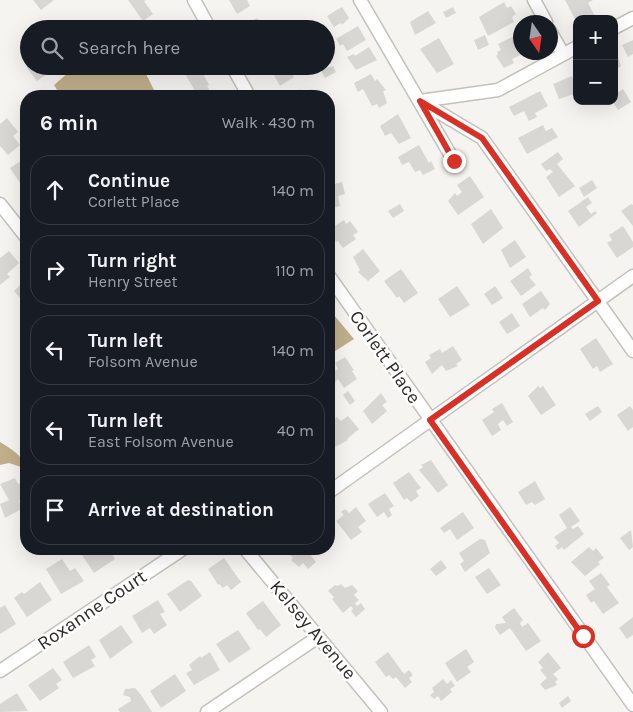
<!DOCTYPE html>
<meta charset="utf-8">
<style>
body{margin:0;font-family:Karla,sans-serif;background:#20242c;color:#f1f3f6}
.controls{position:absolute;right:15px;top:15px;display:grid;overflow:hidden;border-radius:10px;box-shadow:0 5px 20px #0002}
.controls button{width:45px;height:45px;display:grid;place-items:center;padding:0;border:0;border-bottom:1px solid #363941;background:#171b24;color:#f1f3f6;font:25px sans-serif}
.compass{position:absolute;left:513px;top:15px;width:45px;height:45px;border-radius:50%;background:#171b24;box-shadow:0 5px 20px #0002;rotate:167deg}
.stop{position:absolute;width:15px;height:15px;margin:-11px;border:4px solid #d93025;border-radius:50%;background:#fff}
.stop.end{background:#d93025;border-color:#fff;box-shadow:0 1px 5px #0008}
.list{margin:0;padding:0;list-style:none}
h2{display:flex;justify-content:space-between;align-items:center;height:65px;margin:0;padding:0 20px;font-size:21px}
h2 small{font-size:16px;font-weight:400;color:#9ea1a6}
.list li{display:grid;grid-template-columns:32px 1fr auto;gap:15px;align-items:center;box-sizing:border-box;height:70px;margin:0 10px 10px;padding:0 10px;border:1px solid #363941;border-radius:20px}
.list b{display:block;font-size:19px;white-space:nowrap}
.list p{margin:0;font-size:16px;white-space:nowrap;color:#9ea1a6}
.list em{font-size:16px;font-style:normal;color:#9ea1a6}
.icon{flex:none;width:28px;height:28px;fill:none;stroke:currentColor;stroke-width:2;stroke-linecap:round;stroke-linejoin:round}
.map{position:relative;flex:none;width:633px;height:712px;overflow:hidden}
.search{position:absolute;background:#171b24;box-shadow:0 5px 20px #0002;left:20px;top:20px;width:315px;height:55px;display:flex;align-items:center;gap:12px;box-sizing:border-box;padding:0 18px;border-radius:28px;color:#9ea1a6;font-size:19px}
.panel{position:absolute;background:#171b24;box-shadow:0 5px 20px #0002;left:20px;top:90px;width:315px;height:465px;border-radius:20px}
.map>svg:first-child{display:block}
.forest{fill:#c1af8b}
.building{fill:#d8d7d3}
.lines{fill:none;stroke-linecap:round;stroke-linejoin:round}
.minor-casing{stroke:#c3c1bd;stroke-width:15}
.minor{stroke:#fff;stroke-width:12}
.route{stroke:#d93025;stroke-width:6}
.labels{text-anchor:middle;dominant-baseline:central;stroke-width:5;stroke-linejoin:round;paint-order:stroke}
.street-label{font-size:19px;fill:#2d2c2a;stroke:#fff}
</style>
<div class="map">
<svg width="633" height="712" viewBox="0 0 633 712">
<rect width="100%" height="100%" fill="#f6f4f0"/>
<path class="forest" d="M76,66H142L157,96H61L54,85Z
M329,309L354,339L329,355Z
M0,442C16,452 26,457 26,477L21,467L9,463L0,465Z"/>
<path class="building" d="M33,0H54L41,10Z
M128,0H146L144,1L153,14L143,21Z
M229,0H247L250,6L237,14Z
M565,0H593L588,3L596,18L577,19V23Z
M504,2L507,8L511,6L516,14L512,17L514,22L488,36L479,17Z
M342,7L349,18L342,25L341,23L334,27L327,16Z
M453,7L456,13L446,18L443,12Z
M428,11L436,23L415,35L410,22Z
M257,18L265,27L270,24L273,29H248L245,25Z
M358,26L366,40L347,51L343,44L340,46L336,39Z
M520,33V52H526L512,59L514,63L504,68L496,56L498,54L497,52L501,50L498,44Z
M485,35L489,45L478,50L474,40Z
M439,38L454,64L437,73L420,49Z
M633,40V54L628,57L622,45Z
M369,47L377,60L356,70L347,57L354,54L355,56Z
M617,55L621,66L614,71V56Z
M29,62V66H48L51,71L37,81L28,69L26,64Z
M194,66H199L209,85L207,86L210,91L200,96H198L184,72Z
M269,66H288L294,77L280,86Z
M333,66L336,72L325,78L321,70Z
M371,74L375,81L377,79L386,90L383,91L387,103L379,108L377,104L372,106L363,89L358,92L354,83Z
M572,76L577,93L559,99L553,84Z
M300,89L303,94L311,89L316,96H287Z
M623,89L631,102L618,110L612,101H614V95Z
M540,91L548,106L535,113L537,117L529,121L524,111L514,116L509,107Z
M398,114L411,138L399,144L391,133L385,136L380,126Z
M7,118L18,132L13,136L20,145L8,155L0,146V124Z
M543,125L546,131L552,128L558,137L527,154L518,138Z
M419,145L429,163L431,161L435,169L423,175L420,170L415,172L409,162L402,165L398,157Z
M558,152L563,159L557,164L575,186L559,197L546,177L553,172L550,169L546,171L541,164Z
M25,158L26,183L24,180L20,183L10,168Z
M470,176L484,197L458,215L448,201L455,193L457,196L462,192L457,185Z
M334,177L335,184L342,182L345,194L338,196L340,206L329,209V178Z
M592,180L597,188L584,197L579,188Z
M588,197L592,203L586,207L591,214L595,211L597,213L579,227L568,211Z
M400,204L404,211L393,218L388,211Z
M631,204L633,205V226L621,211Z
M491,209L503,228L483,244L471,224Z
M344,220L346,224L350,221L358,232L353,235L356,239L343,248L338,241L336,242L330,229Z
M623,226L633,242V247L617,258L607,243L612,240L609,235Z
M515,240L526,257L510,268L501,250Z
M363,249L380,271L368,281L358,272L360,270L353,257Z
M9,251L19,263L7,274L10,277L0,285V258Z
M528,268L532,275L529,277L536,285L521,296L510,281Z
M401,269L418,293L404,303L399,296L397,298L384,281Z
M26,279V295L20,298L14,291Z
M457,286L470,305L450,317L438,299Z
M495,286L503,298L492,305L484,294Z
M541,291L550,304L545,310L543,308L530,317L522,304Z
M512,313L520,326L507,334L499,322Z
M596,338L613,364L600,372L597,366L593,369L580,349Z
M453,346L462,360L456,364L458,366L446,371L442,365L432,374L425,362L431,358L429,355L440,349L442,353Z
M345,357L354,370L352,371L357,379L344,388L338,379L335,382L329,374L338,369L335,363Z
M538,386L540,388L543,386L556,405L541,415L528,396Z
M348,391L355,401L350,405L343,395Z
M381,393L387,402L382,405L387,411L372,424L363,411Z
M502,403L513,422L507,426L503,420L498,424L501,430L492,436L482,420L494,412L492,409Z
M598,406L602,412L590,421L585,414Z
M630,406L633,410V427L628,431L617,415Z
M348,416L359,429L347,439L348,440L335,447L329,437L335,430L330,423L337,417L341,421Z
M431,460L448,485L438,493L419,470L423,467L421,465Z
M409,472L421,488L416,491L419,496L411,502L407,498L404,500L393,483Z
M15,478L18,484L24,481L26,485V492L22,493L24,498L19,501L23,508L5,518L0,504L9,500L0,484Z
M535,481L545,499L535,505L532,502L526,505L518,492Z
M385,493L394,506L389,509L392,515L388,518L384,512L377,517L368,504Z
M356,507L366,521L358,527L362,532L351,540L336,521L344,515L341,512L345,509L349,513Z
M570,507L580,521L571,527L573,529L578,526L584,534L564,550L562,547L558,550L555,546L559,543L554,537L567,528L559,515Z
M463,512L474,528L457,540L450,529L444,533L440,528Z
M631,530L633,547L629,550L620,538Z
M480,539L485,540L490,553L465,572L460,564L464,561L459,553Z
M589,547L593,551L596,548L604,558L598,562L600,564L585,576L571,562Z
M91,549H110L115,559L94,573L82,555Z
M293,549H306L316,562L308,569L303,563L299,567L291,560L293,558L288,552Z
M224,558L241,582L231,590L227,585L223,588L219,584L218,585L208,569Z
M62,559L70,571L75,568L84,581L61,594L46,569Z
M441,560L447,568L436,576L430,569Z
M489,568L501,585L487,594L475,577Z
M601,573L610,585L607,587L619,603L603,614L594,601L591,603L586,595L595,589L589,581Z
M188,580L191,581L202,596L180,612L167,594Z
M40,582L52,600L27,617L14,598L22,592L24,594Z
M341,584L345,588L352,585L358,591L354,595L359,600L355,603L357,606L361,603L365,609L356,617L351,611L353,609L351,606L343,613L332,599L334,597L328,591L335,585L338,586Z
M158,600L165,612L160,614L167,625L154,634L150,628L142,633L132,616Z
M263,601L281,625L266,637L260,629L258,630L246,613Z
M5,605L16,624L0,634V608Z
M514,608L523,620L520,623L522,627L528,623L541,641L526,651L510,628L500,635L495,628L496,624L506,623L502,617Z
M633,617V635L627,639L619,628Z
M121,625L133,642L110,659L99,640Z
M238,630L251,649L229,663L216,644Z
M89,645L96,657L91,660L95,666L73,678L63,662Z
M466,649L474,662L467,667L471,672L457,682L445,663Z
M210,652L220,670L194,685L186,673L192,670L189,665L200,656L201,658Z
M388,652L404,674L409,670L413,675L409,678L412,682L405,688L396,677L393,679L389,675L386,677L375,662Z
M548,652L561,668L553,674L558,679L555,682L557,685L545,690L540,684L547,678L540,670L543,668L538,662Z
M53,668L62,680L56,684L59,688L40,701L28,685Z
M175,674L186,691L161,708L150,691Z
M443,679L447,684L451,680L455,686L450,689L452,692L441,701L438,696L434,699L430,695L434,692L432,688Z
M135,688L141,695L152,712H120L118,709L131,701L130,697L123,695L125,689Z
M17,693L28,711L0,712V704Z
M568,696L571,701L562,708L559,703Z"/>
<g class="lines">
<defs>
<path id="minor" d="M194,0L210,29
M360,0L454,161
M534,0L546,22
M614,28L633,18
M550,31L563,54
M232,66L249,96
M420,101L482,138L633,351
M420,101L498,90L577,47
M0,204L26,237
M329,276L633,705
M329,492L633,276
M245,549L381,712
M0,671L183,549
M207,712L318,637"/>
</defs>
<use href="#minor" class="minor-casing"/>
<use href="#minor" class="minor"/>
</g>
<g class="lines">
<path class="route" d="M454,161L420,101L482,138L598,301L430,420L583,636"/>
</g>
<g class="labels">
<g class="street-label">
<text transform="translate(385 357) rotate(55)">Corlett Place</text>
<text transform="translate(92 610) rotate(-34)">Roxanne Court</text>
<text transform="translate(313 630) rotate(50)">Kelsey Avenue</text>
</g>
</g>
</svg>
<div class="controls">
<button>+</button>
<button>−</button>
</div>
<svg class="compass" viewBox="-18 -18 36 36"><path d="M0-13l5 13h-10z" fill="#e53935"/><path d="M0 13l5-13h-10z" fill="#9ea1a6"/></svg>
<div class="stop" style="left:583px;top:636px"></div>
<div class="stop end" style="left:454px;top:161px"></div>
<div class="search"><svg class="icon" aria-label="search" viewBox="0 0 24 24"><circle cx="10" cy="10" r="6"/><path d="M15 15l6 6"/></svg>Search here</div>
<section class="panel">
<h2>6 min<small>Walk · 430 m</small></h2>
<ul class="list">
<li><svg class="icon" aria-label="ahead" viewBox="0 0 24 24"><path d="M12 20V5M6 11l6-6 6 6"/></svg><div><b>Continue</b><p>Corlett Place</p></div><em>140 m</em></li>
<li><svg class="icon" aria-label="right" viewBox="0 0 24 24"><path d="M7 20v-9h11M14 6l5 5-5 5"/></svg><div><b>Turn right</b><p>Henry Street</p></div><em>110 m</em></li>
<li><svg class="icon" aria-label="left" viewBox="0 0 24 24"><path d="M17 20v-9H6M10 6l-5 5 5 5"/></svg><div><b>Turn left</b><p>Folsom Avenue</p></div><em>140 m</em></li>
<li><svg class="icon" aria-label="left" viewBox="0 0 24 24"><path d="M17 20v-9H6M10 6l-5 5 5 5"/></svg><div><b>Turn left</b><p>East Folsom Avenue</p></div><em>40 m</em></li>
<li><svg class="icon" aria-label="arrive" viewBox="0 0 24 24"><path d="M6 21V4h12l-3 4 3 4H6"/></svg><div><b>Arrive at destination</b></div></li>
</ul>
</section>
</div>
